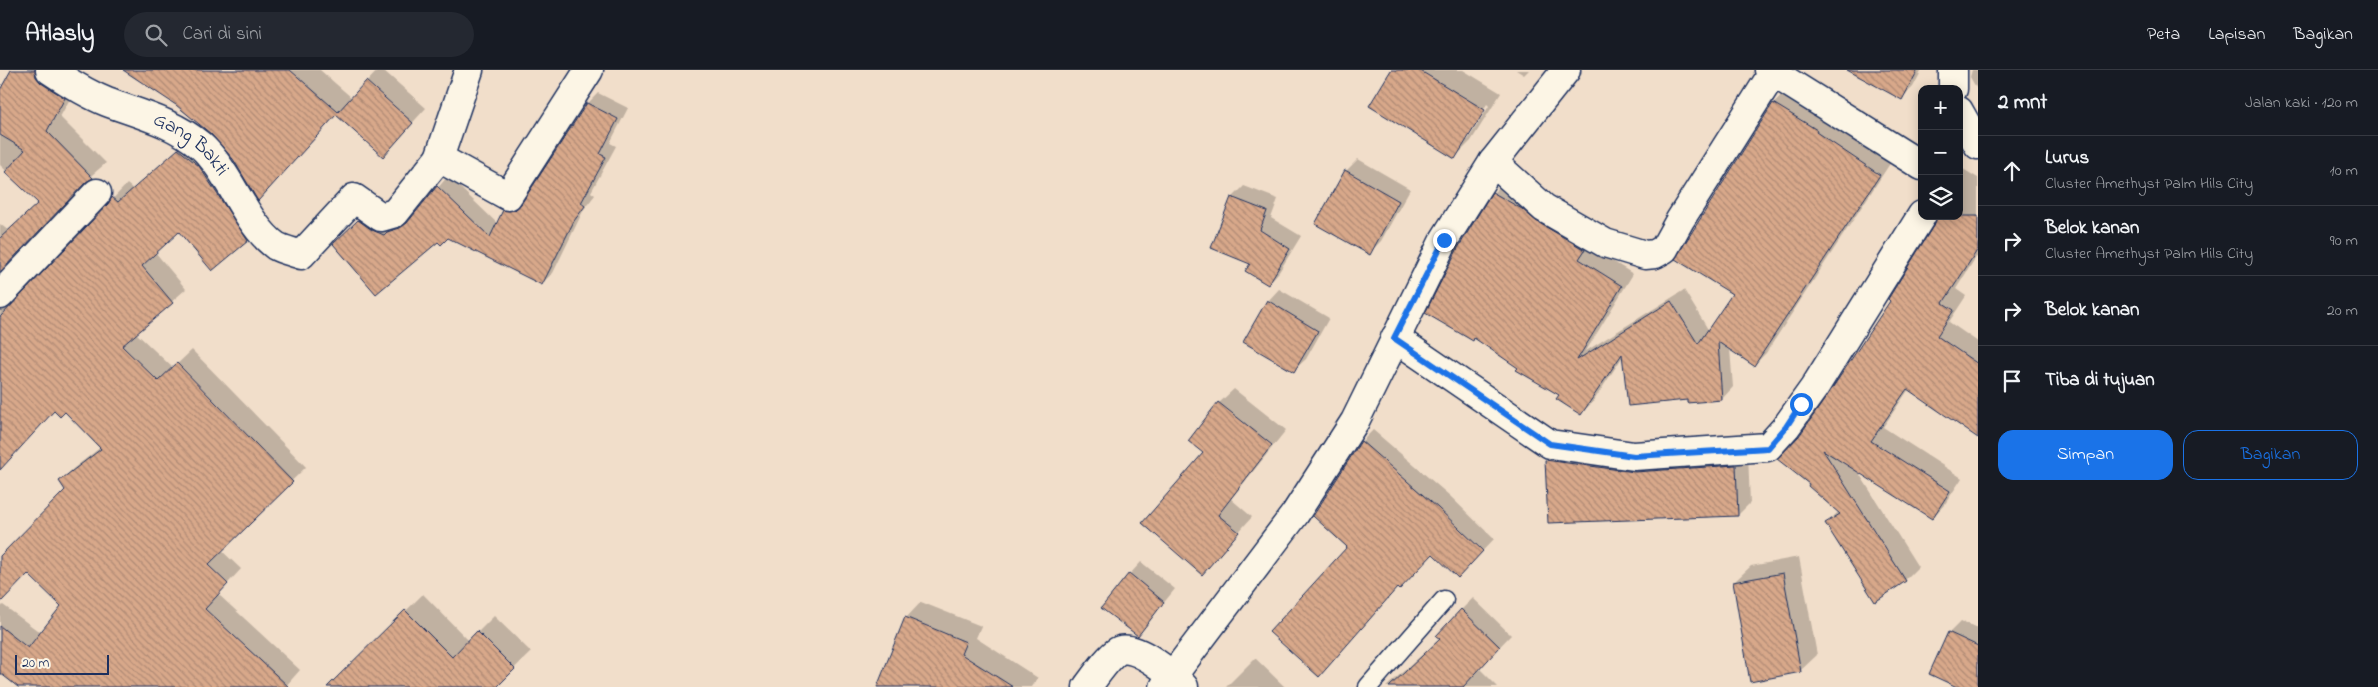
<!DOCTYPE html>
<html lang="id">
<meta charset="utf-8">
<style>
body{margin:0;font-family:"Indie Flower",sans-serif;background:#242831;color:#f1f3f6}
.controls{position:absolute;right:15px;top:15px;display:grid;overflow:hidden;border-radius:10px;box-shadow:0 2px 12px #0003}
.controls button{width:45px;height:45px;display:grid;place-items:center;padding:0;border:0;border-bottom:1px solid #363941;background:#171b24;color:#f1f3f6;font:25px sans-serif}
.scale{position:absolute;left:15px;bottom:12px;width:94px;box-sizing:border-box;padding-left:5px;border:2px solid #1b2f5e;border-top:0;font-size:14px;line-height:18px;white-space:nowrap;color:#1b2f5e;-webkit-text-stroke:4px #fcf5e5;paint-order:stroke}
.stop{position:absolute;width:15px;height:15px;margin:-11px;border:4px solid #1a73e8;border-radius:50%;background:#fff}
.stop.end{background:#1a73e8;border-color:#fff;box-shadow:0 1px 5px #0008}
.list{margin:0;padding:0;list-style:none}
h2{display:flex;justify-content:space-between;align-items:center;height:65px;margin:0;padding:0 20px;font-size:21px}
h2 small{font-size:16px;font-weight:400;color:#9ea1a6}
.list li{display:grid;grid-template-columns:32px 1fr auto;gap:15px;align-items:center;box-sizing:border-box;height:70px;padding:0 20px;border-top:1px solid #363941}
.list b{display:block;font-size:19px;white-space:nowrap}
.list p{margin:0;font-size:16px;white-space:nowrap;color:#9ea1a6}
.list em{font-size:16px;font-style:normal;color:#9ea1a6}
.actions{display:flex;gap:10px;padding:15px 20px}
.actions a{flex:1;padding:11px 0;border:1px solid #1a73e8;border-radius:15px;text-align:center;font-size:18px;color:#1a73e8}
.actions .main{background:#1a73e8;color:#fff}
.icon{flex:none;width:28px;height:28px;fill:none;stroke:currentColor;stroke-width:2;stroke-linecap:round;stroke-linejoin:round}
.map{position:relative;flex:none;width:1978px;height:617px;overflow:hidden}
header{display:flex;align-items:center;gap:30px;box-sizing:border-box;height:70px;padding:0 25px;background:#171b24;border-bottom:1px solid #363941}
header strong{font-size:24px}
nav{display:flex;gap:28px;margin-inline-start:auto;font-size:18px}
.search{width:350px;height:45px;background:#242831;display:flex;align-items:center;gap:12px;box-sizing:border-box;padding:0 18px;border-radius:28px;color:#9ea1a6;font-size:19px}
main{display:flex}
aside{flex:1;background:#171b24}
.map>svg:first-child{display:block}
.shadow{fill:#0003;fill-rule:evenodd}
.building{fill:url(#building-back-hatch);stroke:#1b2f5e}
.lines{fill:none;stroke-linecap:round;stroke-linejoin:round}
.service-casing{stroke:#1b2f5e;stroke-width:21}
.minor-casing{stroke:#1b2f5e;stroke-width:31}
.service{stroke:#fcf5e5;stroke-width:18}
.minor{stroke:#fcf5e5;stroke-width:28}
.route{stroke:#1a73e8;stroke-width:6}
.labels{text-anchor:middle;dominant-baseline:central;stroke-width:4;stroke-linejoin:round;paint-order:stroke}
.street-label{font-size:20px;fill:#1b2f5e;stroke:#fcf5e5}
</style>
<header>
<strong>Atlasly</strong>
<div class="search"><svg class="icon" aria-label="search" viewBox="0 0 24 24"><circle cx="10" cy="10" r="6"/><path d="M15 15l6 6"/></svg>Cari di sini</div>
<nav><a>Peta</a><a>Lapisan</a><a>Bagikan</a></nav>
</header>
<main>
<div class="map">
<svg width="1978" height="617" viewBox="0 0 1978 617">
<defs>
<pattern id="building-back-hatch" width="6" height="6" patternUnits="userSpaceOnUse" patternTransform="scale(1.25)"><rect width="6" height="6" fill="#d8a88a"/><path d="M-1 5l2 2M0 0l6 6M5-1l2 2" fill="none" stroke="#ae8974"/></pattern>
</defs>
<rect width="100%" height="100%" fill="#f1deca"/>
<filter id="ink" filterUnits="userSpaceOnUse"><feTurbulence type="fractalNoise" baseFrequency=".02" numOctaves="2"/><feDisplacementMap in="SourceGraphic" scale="10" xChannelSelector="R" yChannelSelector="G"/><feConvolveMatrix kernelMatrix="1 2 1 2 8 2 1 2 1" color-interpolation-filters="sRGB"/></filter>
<g filter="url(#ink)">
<path class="shadow" d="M13,0H59L78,14L60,47L106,93L86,110L0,203V154L9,161L39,132L0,95V22Z
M125,0H320L352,28L378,0H383L426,38L383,85L337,44L258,129L223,74L177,34Z
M1392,0H1463L1501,23L1471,71L1455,87ZM1487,34L1489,36L1468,70H1465Z
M1516,0H1529L1524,5Z
M1849,0H1922L1913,17L1901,29Z
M1972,0H1978V21L1970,7Z
M1785,22L1891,92L1766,283L1754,295L1730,279L1733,317L1722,329H1688L1623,286L1593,332L1581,343L1560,324L1475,267L1473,269L1493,123L1505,111L1590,177L1633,204L1586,281L1684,220L1709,261L1734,224L1677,189L1774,33Z
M598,23L628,38L610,73L616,76L591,122L595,125L584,139L553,203L542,213L448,166L438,171L334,174L369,140L399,151L412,148L448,106L498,154L504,141L515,130H526L588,33Z
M193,66L261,156L212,200L179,160L155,182L186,219L136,263L173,298L192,280L306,397L221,480L241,499L218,524L300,600L285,617H20L0,599V538L3,535L41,563L63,536L28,503L0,531V487L66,420L60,411L74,398L101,377L65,340H55L0,382V218L11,227L20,226L127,114L133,119Z
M1358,89L1410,119L1381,171L1369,183L1346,101Z
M1963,99L1978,108V188L1976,187L1956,219L1966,226L1949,252L1978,272V356L1909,319L1883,357L1962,408L1945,434L1932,448L1857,400L1918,497L1905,510L1827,453L1839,441L1799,368L1959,146V102Z
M1244,116L1278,129L1271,148L1301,166L1279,202L1268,214L1252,193L1232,128Z
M1279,219L1329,248L1306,289L1294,300L1268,231Z
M1234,319L1286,360L1231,429L1252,447L1202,503L1205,382L1219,333Z
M1373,360L1450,426L1494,469L1470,494L1433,483L1398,517L1330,593L1349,477L1361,372Z
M1558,379L1748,384L1750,433L1738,445L1546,391Z
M1799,487L1817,585L1800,601L1734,512L1751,496Z
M1141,492L1175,519L1148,552L1130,504Z
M423,524L469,571L494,546L531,582L495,617H329Z
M1473,528L1511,565L1479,598L1498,617H1386L1441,568L1461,540Z
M921,532L981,556L976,568L1038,608L1032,617H878L906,548Z
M1961,551L1978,559V617H1960L1949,563Z
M1255,588L1285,617H1226Z"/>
<path class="building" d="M11,0H35L36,7L41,13L65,28L47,61L93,108L86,112L0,202V168L38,133L5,102L25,80L0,65V20Z
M123,0H290L338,42L366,11L413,53L383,87L336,45L258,131L233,89L211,64L176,35Z
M1391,0H1419L1485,40L1455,89L1369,36Z
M1847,0H1918L1902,30Z
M587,33L618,49L600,84L606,87L581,133L585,136L574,151L542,215L448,168L441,175L438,172L376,224L333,174L358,150L372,160L384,165L387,162L400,158L407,153L437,116L490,167L503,140H515L521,134Z
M1773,33L1817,60L1816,62L1880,105L1754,296L1718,272L1722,330L1687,333V330L1628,336L1622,284L1581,345L1556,329L1559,325L1516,300L1518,298L1474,268L1473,271L1425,243L1458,178L1492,122L1522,139L1536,151L1585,180L1579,189L1622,216L1577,290L1671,231L1698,274L1732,224L1675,189Z
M178,79L199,96L248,171L212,201L179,162L142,196L173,233L122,276L158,311L177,293L293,412L208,495L228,514L205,539L289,617H18L0,603V556L28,578L61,536L28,504L0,533V486L65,420L59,411L101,379L65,342L60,347L54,341L0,400V247L108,134L112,127L118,132Z
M1345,100L1399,131L1370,185L1315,154Z
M1231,127L1267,141L1260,160L1290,179L1268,215L1245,201L1250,194L1211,178Z
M1937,146H1978V179L1943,233L1954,240L1937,266L1978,294V368L1907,319L1871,371L1950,421L1932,449L1823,380L1906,511L1875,532L1825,453L1840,444L1808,416L1809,414L1777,389L1799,366L1827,326L1890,231L1888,229L1935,153Z
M1267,230L1318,261L1294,302L1243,272Z
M1218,332L1272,375L1218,445L1239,462L1202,505L1142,453L1203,383L1188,371Z
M1361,371L1438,438L1483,481L1458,508L1433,484L1399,520L1397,518L1319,607L1269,562L1347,477L1313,446Z
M1545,390L1635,402L1736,395L1738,446L1548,453Z
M1129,503L1164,532L1138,566L1101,538Z
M1783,503L1801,602L1750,612L1733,512Z
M1461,539L1500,577L1463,617H1389L1440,569L1436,566Z
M405,540L452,587L477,561L515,599L497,617H327Z
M905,547L966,572L961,584L1013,617H877Z
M1948,562L1978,576V617H1957L1929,604Z"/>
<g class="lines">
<defs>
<path id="service" d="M1368,617L1444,530"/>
<g id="minor">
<path id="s1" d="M50,0C68,12 87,24 107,32C139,44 173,52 200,75C230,101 245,154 276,176C283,180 294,182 301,185L354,128L381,147L395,143L439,88"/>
<path d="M469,0L439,88L508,126L589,0"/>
<path d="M1769,0L1922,96"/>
<path d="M1953,19V0"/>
<path d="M1959,41L1978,75"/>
<path d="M1493,92L1544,138L1605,173L1645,185L1655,184L1664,179L1680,150L1773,3"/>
<path d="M0,225L97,123"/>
<path d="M1395,268L1550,374L1634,386L1768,377L1786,357L1814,318L1922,145"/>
<path d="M1087,617C1094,608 1109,586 1118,581C1135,572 1173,605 1184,617"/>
<path d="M1164,617L1295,444L1355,351L1444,170L1493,92L1566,0"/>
</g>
</defs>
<use href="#service" class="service-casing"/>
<use href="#minor" class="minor-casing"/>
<use href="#service" class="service"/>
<use href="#minor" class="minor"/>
</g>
</g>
<g class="lines" filter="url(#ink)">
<path class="route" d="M1444,170L1394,268L1550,374L1634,386L1768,378L1786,357L1801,334"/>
</g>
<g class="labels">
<g class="street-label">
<text stroke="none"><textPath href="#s1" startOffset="161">Gang Bakti</textPath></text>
</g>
</g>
</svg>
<div class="controls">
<button>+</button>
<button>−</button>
<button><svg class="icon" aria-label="layers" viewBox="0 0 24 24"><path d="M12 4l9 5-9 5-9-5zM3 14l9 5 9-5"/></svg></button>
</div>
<div class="scale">20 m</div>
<div class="stop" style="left:1801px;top:334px"></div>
<div class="stop end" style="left:1444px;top:170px"></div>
</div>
<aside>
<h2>2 mnt<small>Jalan kaki · 120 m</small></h2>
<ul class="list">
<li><svg class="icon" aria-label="ahead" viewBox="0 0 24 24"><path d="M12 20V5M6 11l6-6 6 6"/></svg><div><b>Lurus</b><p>Cluster Amethyst Palm Hils City</p></div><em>10 m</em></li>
<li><svg class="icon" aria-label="right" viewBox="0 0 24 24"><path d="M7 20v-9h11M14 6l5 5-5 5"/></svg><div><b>Belok kanan</b><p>Cluster Amethyst Palm Hils City</p></div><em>90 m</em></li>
<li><svg class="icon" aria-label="right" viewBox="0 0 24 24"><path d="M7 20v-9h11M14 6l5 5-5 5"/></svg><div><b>Belok kanan</b></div><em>20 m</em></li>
<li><svg class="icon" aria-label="arrive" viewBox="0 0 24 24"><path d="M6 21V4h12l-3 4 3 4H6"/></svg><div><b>Tiba di tujuan</b></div></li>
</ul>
<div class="actions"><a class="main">Simpan</a><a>Bagikan</a></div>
</aside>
</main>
